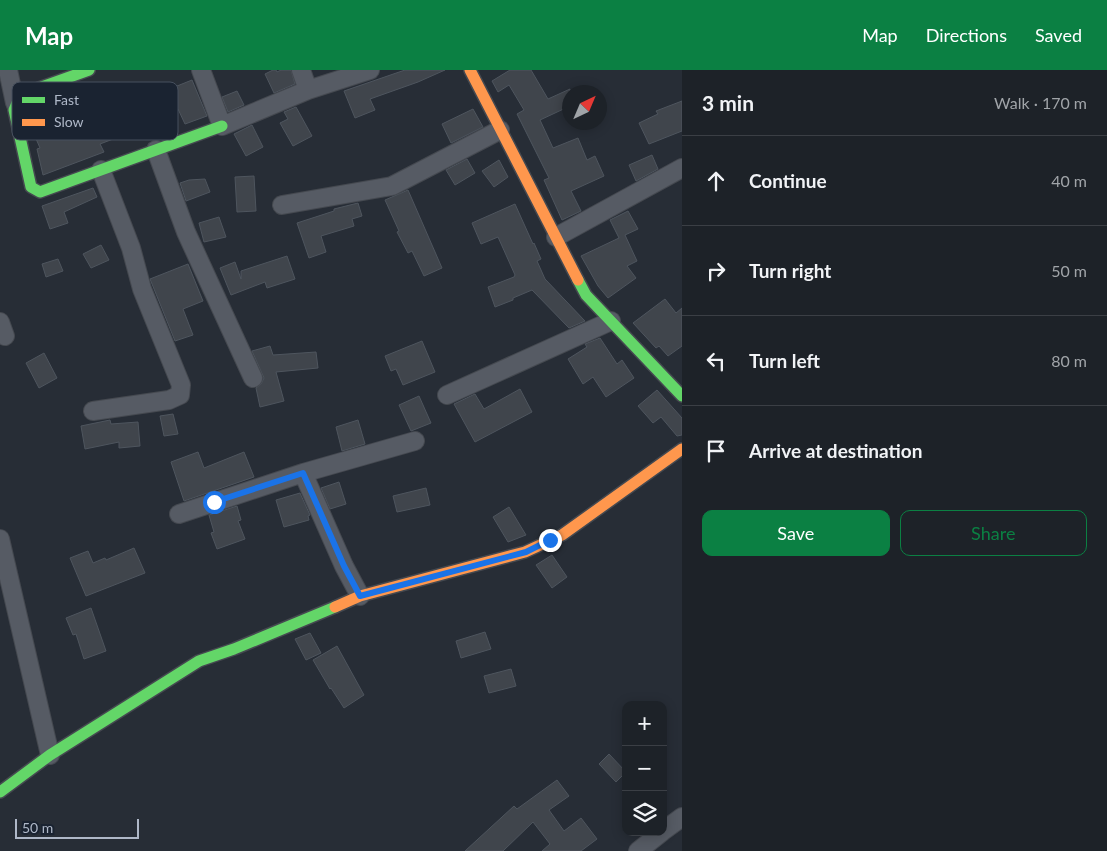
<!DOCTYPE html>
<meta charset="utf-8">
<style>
body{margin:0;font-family:Lato,sans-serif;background:#252a30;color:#f1f3f6}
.controls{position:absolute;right:15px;bottom:15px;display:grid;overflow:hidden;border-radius:10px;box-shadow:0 2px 12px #0003}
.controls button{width:45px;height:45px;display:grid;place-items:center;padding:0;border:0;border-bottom:1px solid #3b3f45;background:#1d2228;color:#f1f3f6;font:25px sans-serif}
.compass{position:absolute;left:562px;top:15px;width:45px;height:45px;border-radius:50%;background:#1d2228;box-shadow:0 2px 12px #0003;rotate:44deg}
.scale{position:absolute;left:15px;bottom:12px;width:124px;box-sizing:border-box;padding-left:5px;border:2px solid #afb8c8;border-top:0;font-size:14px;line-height:18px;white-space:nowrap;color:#afb8c8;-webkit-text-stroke:4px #1a2331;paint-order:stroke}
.stop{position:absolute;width:15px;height:15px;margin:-11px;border:4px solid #1a73e8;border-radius:50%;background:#fff}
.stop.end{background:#1a73e8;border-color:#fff;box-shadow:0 1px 5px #0008}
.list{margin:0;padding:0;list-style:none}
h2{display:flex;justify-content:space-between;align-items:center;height:65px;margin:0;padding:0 20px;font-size:21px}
h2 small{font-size:16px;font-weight:400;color:#a0a4a8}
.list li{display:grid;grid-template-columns:32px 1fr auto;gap:15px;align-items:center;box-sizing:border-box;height:90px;padding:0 20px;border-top:1px solid #3b3f45}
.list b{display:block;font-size:19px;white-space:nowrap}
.list em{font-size:16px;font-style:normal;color:#a0a4a8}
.actions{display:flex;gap:10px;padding:15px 20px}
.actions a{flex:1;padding:11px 0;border:1px solid #0b8043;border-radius:10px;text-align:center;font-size:18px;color:#0b8043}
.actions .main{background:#0b8043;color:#fff}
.icon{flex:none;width:28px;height:28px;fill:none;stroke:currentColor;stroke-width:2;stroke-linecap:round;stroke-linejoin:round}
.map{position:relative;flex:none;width:682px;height:781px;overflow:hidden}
header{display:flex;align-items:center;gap:30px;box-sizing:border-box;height:70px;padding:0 25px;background:#0b8043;color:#fff}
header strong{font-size:24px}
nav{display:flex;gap:28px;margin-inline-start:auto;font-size:18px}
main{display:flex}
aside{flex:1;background:#1d2228}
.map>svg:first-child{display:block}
.building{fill:#40454c;stroke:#4e555e}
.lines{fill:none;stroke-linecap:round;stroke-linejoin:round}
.street-casing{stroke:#454950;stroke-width:20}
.fast-casing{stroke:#454950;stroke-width:14}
.slow-casing{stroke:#454950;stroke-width:14}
.street{stroke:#565b64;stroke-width:18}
.fast{stroke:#63d668;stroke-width:11}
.slow{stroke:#ff974d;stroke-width:11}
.route{stroke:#1a73e8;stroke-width:6}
.key{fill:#1a2331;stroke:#47505e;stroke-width:1}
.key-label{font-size:14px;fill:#afb8c8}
</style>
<header>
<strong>Map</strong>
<nav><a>Map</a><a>Directions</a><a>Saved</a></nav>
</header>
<main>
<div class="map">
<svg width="682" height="781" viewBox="0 0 682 781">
<rect width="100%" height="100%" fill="#272d36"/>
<path class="building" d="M273,0H276L277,2L281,0H291L295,14L274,23L265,4Z
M405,0H445L418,12L370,29L375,40L355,48L344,21Z
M510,0H531L548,29L570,19V36L540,50L553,78L578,68L587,90L595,86L604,106L571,121L581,141L562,150L544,110L549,108L517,44L524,40L509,15L498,22L492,11Z
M192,10L207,46L185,54L178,39L175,40L167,20Z
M237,21L244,35L228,42L222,27Z
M682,31V61L649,74L639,53L658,44L656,41Z
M296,37L312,66L293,76L280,53L288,49L284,42Z
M473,39L483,57L451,73L442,54Z
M49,41L60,66L70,63L72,69L96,59L92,51L111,43L121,66L100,74L104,82L43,105L37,79L40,78L34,64L31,50Z
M252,55L263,77L246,86L234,64Z
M652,85L658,99L636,111L629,95Z
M467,89L475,103L455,115L446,100Z
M499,90L508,107L494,117L482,101Z
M254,106L256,141L237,142L235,107Z
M205,109L210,122L186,131L180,113L189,110Z
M93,118L97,127L64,142L68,153L50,159L42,136Z
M408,120L442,198L424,206L412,181L408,183L397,162L399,161L385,130Z
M358,133L362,146L352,149L354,156L321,166L326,182L309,188L297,153L334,141V139Z
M515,134L533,174L534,173L541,189L537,191L545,209L585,251L569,258L532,220L513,228V230L495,237L488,217L514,207L515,205L498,167L481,174L472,153Z
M628,141L638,159L625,165L637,191L627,196L636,208L608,228L598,216L581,186L619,168L610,150Z
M219,147L226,167L204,172L199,153Z
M101,175L109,190L91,198L83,184Z
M287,186L295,209L267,218L265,212L231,225L220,198L235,192L241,209V201Z
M58,189L63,201L46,207L42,194Z
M188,194L203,231L183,239L193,265L175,271L150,209Z
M665,229L676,243L682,238V276L668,286L659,276L656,278L633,253Z
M600,268L617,294L622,290L634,308L606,327L593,307L583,314L568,289L587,277L585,274Z
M422,271L435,302L403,315L396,299L391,301L385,286Z
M270,276L273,285L316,282L318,298L276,302L284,331L260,337L256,318L261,314L264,308L252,281Z
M44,283L57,308L39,318L26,293Z
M520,319L532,342L475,372L454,334L475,324L484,339Z
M657,320L682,348V365L677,366L661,347L653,353L638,336Z
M419,326L431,353L411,361L399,335Z
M173,344L178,364L164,366L160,346Z
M110,350L111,354L138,352L140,376L119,378V372L85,379L81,356Z
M358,350L365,374L342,381L336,357Z
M198,382L204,398L244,382L254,407L184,431L171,392Z
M339,412L346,434L330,439L321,418Z
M426,418L430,435L397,442L393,426Z
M300,423L310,445L308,446L309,450L284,457L276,430Z
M237,436L241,450L238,451L245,469L217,479L211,463L214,462L209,445Z
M509,437L526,465L508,472L493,447Z
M134,478L145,503L86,526L70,488L88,481L93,493L105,488L106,490Z
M552,485L567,507L552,518L536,495Z
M91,538L106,581L84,589L76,564L73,565L66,548Z
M485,562L491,579L461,588L456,571Z
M310,563L321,583L306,590L295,569Z
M337,576L364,625L344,638L331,618L330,619L313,590Z
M511,599L516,616L489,623L484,606Z
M609,684L626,702L616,712L599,694Z
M557,710L569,726L549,740L564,761L581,748L597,769L581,781H542L550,774L533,752L503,781H465L514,736L517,739Z"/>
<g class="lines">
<defs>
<path id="street" d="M8,0L15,33
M201,0L222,56L308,20L370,0
M301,0L308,20
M156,80L186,162L253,308
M282,135L392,116L500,60
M556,167L682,98
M0,252L5,266
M447,325L611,251
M93,341L169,330L180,325L181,315L142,219L131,178L101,100
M303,403L344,496L360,526
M179,444L303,403L415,371
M0,469L50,685
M663,761L682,747
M638,781L662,762"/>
<path id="fast" d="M89,0L25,23L19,28L14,40L31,117L40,122L222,56
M578,210L586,225L682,326
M0,722L50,685L199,591L234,579L335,537"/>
<path id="slow" d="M470,0L578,210
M335,537L360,526L525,482L562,465L682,379"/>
</defs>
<use href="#street" class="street-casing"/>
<use href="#fast" class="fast-casing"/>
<use href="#slow" class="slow-casing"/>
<use href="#street" class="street"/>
<use href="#fast" class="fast"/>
<use href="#slow" class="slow"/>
</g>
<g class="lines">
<path class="route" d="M214,432L303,403L344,496L360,526L526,482L550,470"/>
</g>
<rect x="12" y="12" width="166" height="58" rx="8" class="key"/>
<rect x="22" y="27" width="23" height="6" fill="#63d668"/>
<rect x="22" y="49" width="23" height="7" fill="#ff974d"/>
<g class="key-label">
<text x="54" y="35">Fast</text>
<text x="54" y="57">Slow</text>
</g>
</svg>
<div class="controls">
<button>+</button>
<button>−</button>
<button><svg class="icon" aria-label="layers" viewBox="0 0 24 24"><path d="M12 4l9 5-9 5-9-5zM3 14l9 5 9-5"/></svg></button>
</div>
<svg class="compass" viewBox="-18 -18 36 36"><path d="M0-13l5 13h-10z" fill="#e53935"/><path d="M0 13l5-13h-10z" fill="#a0a4a8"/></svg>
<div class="scale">50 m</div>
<div class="stop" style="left:214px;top:432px"></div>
<div class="stop end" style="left:550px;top:470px"></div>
</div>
<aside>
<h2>3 min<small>Walk · 170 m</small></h2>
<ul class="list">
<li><svg class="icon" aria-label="ahead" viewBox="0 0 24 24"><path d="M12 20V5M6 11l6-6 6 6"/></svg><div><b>Continue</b></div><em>40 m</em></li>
<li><svg class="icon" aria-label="right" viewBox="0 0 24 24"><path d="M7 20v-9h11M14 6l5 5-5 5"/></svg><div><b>Turn right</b></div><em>50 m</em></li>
<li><svg class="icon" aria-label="left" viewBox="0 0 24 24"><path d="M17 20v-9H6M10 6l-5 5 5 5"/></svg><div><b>Turn left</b></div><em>80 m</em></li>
<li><svg class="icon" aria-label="arrive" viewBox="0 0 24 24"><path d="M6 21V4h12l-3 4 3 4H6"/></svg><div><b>Arrive at destination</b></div></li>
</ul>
<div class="actions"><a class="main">Save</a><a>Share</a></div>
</aside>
</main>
